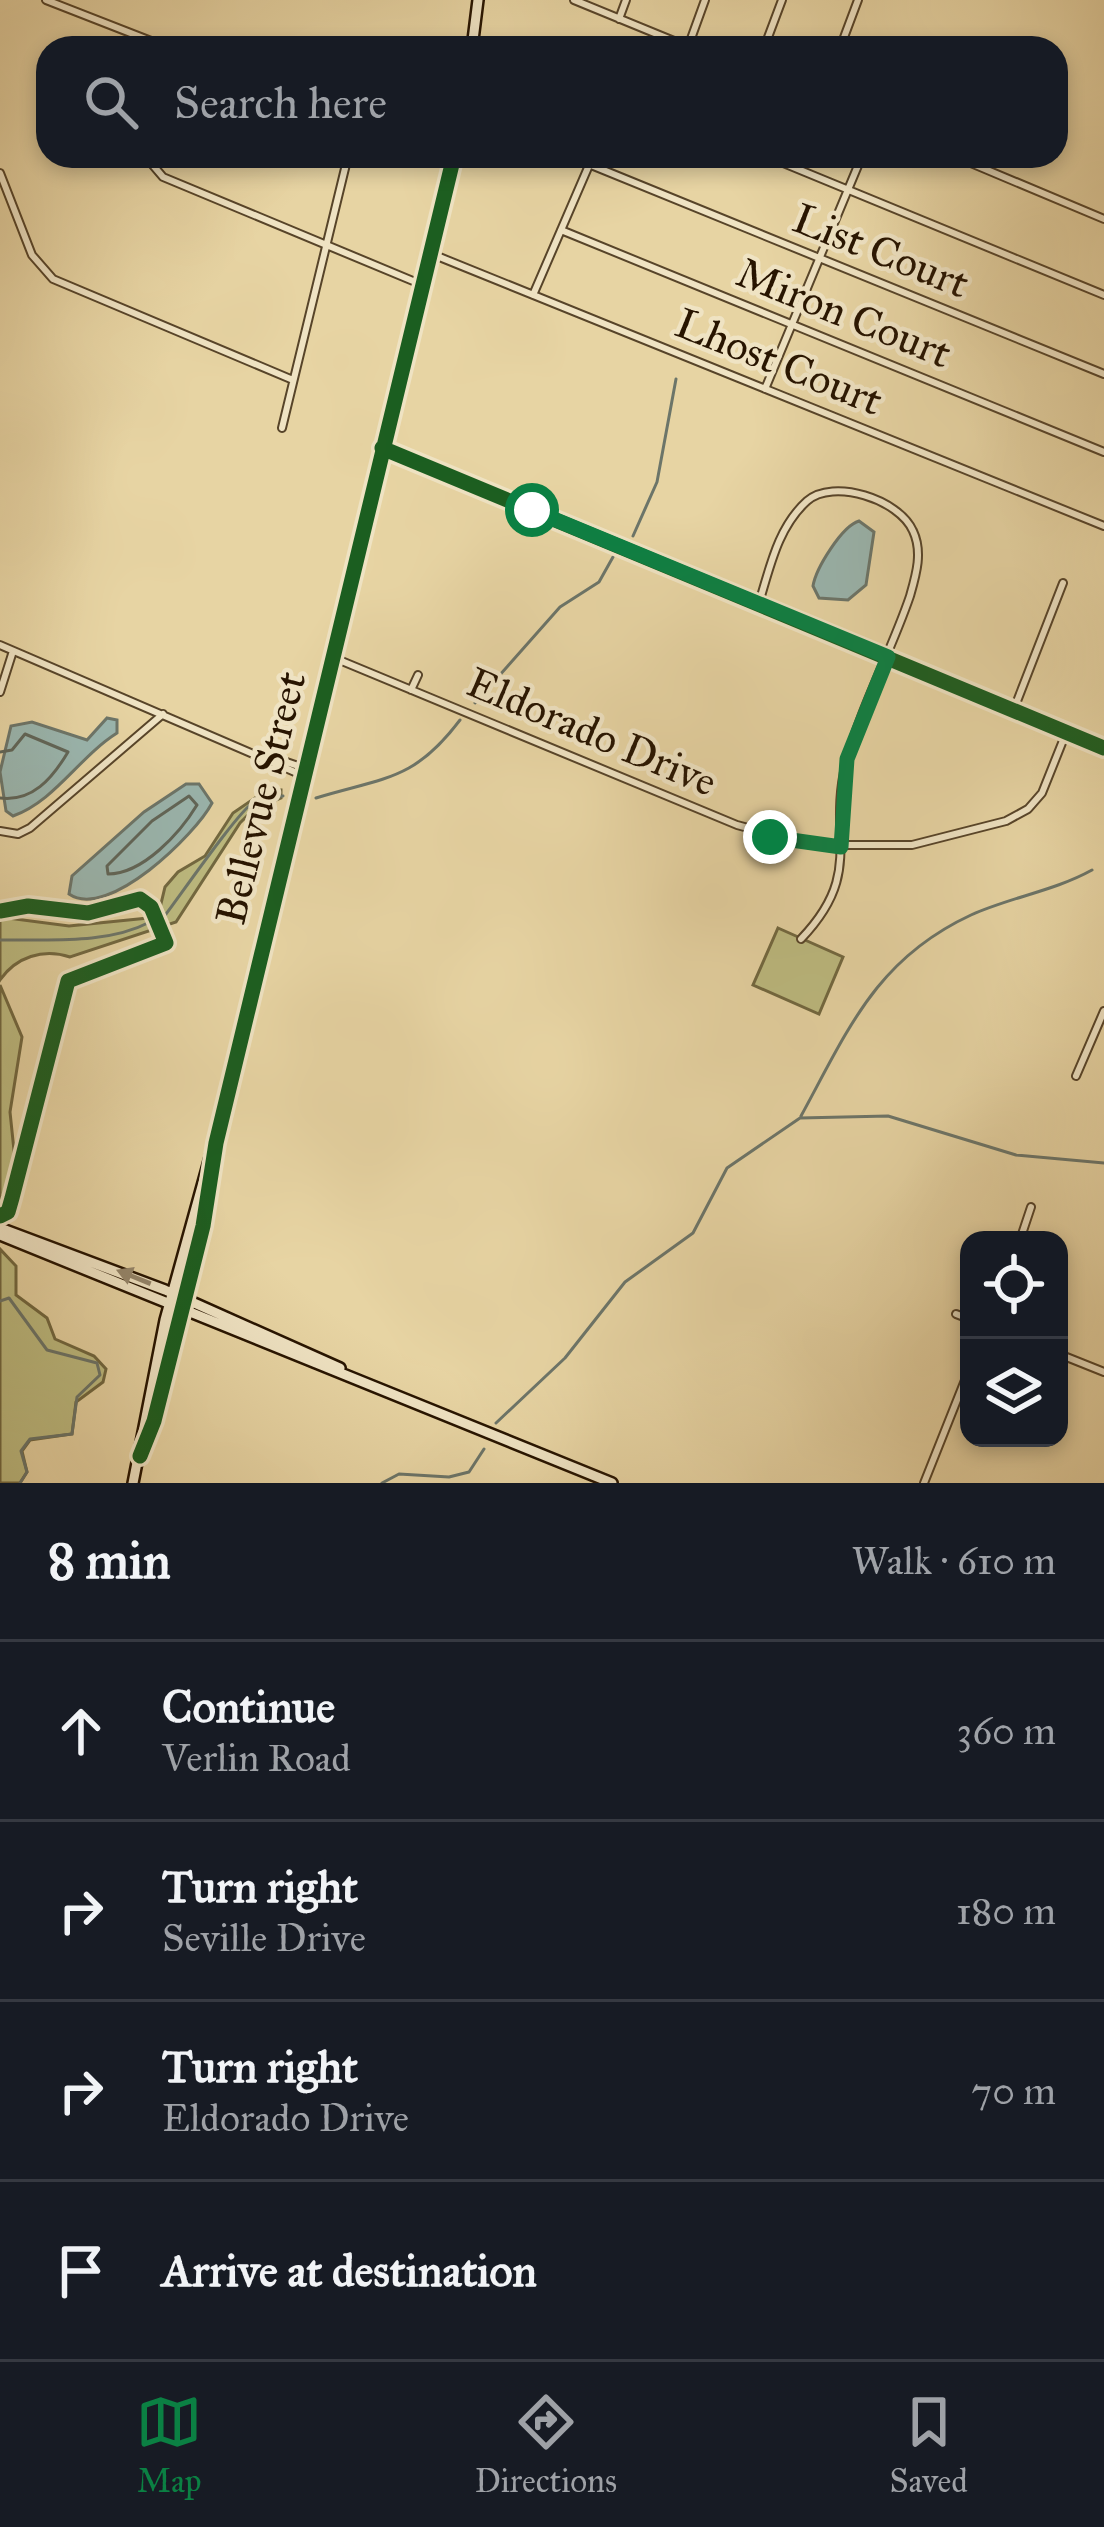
<!DOCTYPE html>
<meta charset="utf-8">
<style>
body{margin:0;font-family:"IM FELL Great Primer",serif;background:#242831;color:#f1f3f6}
.controls{position:absolute;right:36px;bottom:36px;display:grid;overflow:hidden;border-radius:24px;box-shadow:0 6px 18px #0003}
.controls button{width:108px;height:108px;display:grid;place-items:center;padding:0;border:0;border-bottom:3px solid #363941;background:#171b24;color:#f1f3f6;font:60px sans-serif}
.stop{position:absolute;width:36px;height:36px;margin:-27px;border:9px solid #0b8043;border-radius:50%;background:#fff}
.stop.end{background:#0b8043;border-color:#fff;box-shadow:0 3px 12px #0008}
.list{margin:0;padding:0;list-style:none}
h2{display:flex;justify-content:space-between;align-items:center;height:156px;margin:0;padding:0 48px;font-size:51px}
h2 small{font-size:39px;font-weight:400;color:#9ea1a6}
.list li{display:grid;grid-template-columns:78px 1fr auto;gap:36px;align-items:center;box-sizing:border-box;height:180px;padding:0 48px;border-top:3px solid #363941}
.list b{display:block;font-size:45px;white-space:nowrap}
.list p{margin:0;font-size:39px;white-space:nowrap;color:#9ea1a6}
.list em{font-size:39px;font-style:normal;color:#9ea1a6}
.icon{flex:none;width:66px;height:66px;fill:none;stroke:currentColor;stroke-width:2;stroke-linecap:round;stroke-linejoin:round}
.map{position:relative;flex:none;width:1104px;height:1483px;overflow:hidden}
.search{position:absolute;background:#171b24;box-shadow:0 6px 18px #0003;left:36px;right:36px;top:36px;height:132px;display:flex;align-items:center;gap:30px;box-sizing:border-box;padding:0 42px;border-radius:36px;color:#9ea1a6;font-size:45px}
.sheet{height:876px;background:#171b24}
nav{display:flex;justify-content:space-around;align-items:center;box-sizing:border-box;height:168px;border-top:3px solid #363941;background:#171b24;font-size:33px;color:#9ea1a6}
nav a{display:grid;justify-items:center;gap:6px}
nav .on{color:#0b8043}
.map>svg:first-child{display:block}
.green{fill:#bdbb80;stroke:#726840;stroke-width:3}
.water{fill:#9ab6af;stroke:#6c7569;stroke-width:3}
.lines{fill:none;stroke-linecap:round;stroke-linejoin:round}
.shore{stroke:#606558;stroke-width:3}
.stream{stroke:#6c7569;stroke-width:3}
.street-casing{stroke:#574429;stroke-width:10}
.secondary-casing{stroke:#271400;stroke-width:14}
.street{stroke:#efe3c3;stroke-width:6}
.secondary{stroke:#efe3c3;stroke-width:9}
.cycleway-casing{stroke:#efe3c3;stroke-width:22}
.cycleway{stroke:#1b5e20;stroke-width:15}
.oneway{fill:#95866b}
.route{stroke:#0b8043;stroke-width:15}
.labels{text-anchor:middle;dominant-baseline:central;stroke-width:9;stroke-linejoin:round;paint-order:stroke}
.street-label{font-size:42px;fill:#271400;stroke:#efe3c3}
</style>
<div class="map">
<svg width="1104" height="1483" viewBox="0 0 1104 1483">
<rect width="100%" height="100%" fill="#e7d4a3"/>
<filter id="stains"><feTurbulence type="fractalNoise" baseFrequency=".00167" numOctaves="4"/><feColorMatrix values="0 0 0 0 .2 0 0 0 0 .09 0 0 0 0 .02 0 0 0 .5 -.17"/></filter>
<radialGradient id="worn" r=".72"><stop offset=".6" stop-color="#630" stop-opacity="0"/><stop offset="1" stop-color="#630" stop-opacity=".3"/></radialGradient>
<path class="green" d="M268,789L281,790V798L254,809L240,823L176,922L70,957C43,948 16,957 0,980V917L69,926L148,918L159,912L165,887L178,872L205,856L233,813Z
M778,928L843,957L819,1014L753,985Z
M0,985L22,1037L10,1112L15,1160L0,1209Z
M0,1249L16,1266V1295L47,1318L55,1339L94,1356L106,1369L103,1382L76,1402L72,1434L30,1440L22,1451L27,1472L20,1483H0Z"/>
<path class="water" d="M859,521L874,532L866,585L848,600L819,598L813,586C816,568 842,526 859,521Z
M107,718L117,720V733C79,757 55,801 13,816L6,811L0,772L11,726L32,722L87,740Z
M186,784H199L212,803C196,834 108,921 69,894L72,876L144,812Z"/>
<g class="lines">
<path class="shore" d="M0,752L12,750L25,734L68,752C52,779 32,802 0,798
M189,796L197,805C180,833 143,874 108,874L107,866L152,821Z"/>
<path class="stream" d="M633,536L657,482L676,379
M475,703L560,607L599,582L613,557
M316,798C385,777 414,781 460,720
M163,918C180,896 239,810 254,802C262,797 273,797 283,796
M0,940C49,939 106,945 150,922
M801,1116C848,1030 876,959 971,915C1011,897 1054,891 1092,870
M0,1301L9,1298L47,1350L97,1363L100,1375L77,1397L72,1434L30,1439L21,1451L27,1472L20,1483
M496,1423L565,1358L625,1282L693,1233L727,1168L800,1118L888,1116L1016,1155L1104,1163
M382,1483L399,1474L449,1477L469,1472L484,1449"/>
<defs>
<path id="street" d="M46,0L169,48
M574,0L691,48
M619,19L626,0
M495,45L503,48
M688,47L705,0
M764,48L782,0
M840,48L858,0
M145,156L163,177L425,286
M430,156L452,165
M569,156L1104,374
M766,156L1104,295
M954,156L1104,219
M0,173L32,255L53,279L293,380
M561,230L1104,452
M432,254L1104,526
M533,295L593,156
M765,389L862,156
M282,428L348,156
M759,603C770,567 778,527 807,501C833,478 899,499 913,531C923,552 916,575 910,596C891,652 861,706 846,763C827,838 865,872 801,939
M0,645L304,776
M332,657L737,825L811,845H912L1006,821L1028,809L1042,793L1066,733
M411,690L418,675
M0,692L13,651
M1014,709L1063,583
M260,753L304,768
M0,831L18,834L30,828L163,714
M1076,1076L1104,1011
M1020,1240L1031,1207
M956,1314L969,1319
M1059,1354L1104,1372
M924,1483L969,1370"/>
<path id="secondary" d="M472,48L478,0
M382,448L1104,748
M0,1228L165,1290L340,1368
M0,1235L612,1483
M140,1456L154,1421L203,1226L216,1143L454,156
M133,1483L165,1320L212,1150"/>
</defs>
<use href="#street" class="street-casing"/>
<use href="#secondary" class="secondary-casing"/>
<use href="#street" class="street"/>
<use href="#secondary" class="secondary"/>
<defs>
<path id="cycleway" d="M382,448L1104,748
M0,911L28,906L88,913L140,899L151,907L166,943L68,981L12,1198L8,1212L0,1216
M140,1456L154,1421L203,1226L216,1143L454,156"/>
</defs>
<use href="#cycleway" class="cycleway-casing"/>
<use href="#cycleway" class="cycleway"/>
</g>
<defs><path id="oneway-solid" d="M-6-.8H1V-3.2L6.5 0L1 3.2V.8H-6Z" transform="scale(3)"/></defs>
<use class="oneway" href="#oneway-solid" transform="translate(134 1277) rotate(-158)"/>
<g class="lines">
<path class="route" d="M532,510L888,657L847,759L841,847L770,837"/>
</g>
<g class="labels">
<g class="street-label">
<text transform="translate(881 251) rotate(22)">List Court</text>
<text transform="translate(844 313) rotate(22)">Miron Court</text>
<text transform="translate(779 362) rotate(22)">Lhost Court</text>
<text transform="translate(592 732) rotate(23)">Eldorado Drive</text>
<text transform="translate(261 798) rotate(-76)">Bellevue Street</text>
</g>
</g>
<rect width="100%" height="100%" filter="url(#stains)"/>
<rect width="100%" height="100%" fill="url(#worn)"/>
</svg>
<div class="controls">
<button><svg class="icon" aria-label="locate" viewBox="0 0 24 24"><circle cx="12" cy="12" r="6"/><path d="M12 2v4M12 18v4M2 12h4M18 12h4"/></svg></button>
<button><svg class="icon" aria-label="layers" viewBox="0 0 24 24"><path d="M12 4l9 5-9 5-9-5zM3 14l9 5 9-5"/></svg></button>
</div>
<div class="stop" style="left:532px;top:510px"></div>
<div class="stop end" style="left:770px;top:837px"></div>
<div class="search"><svg class="icon" aria-label="search" viewBox="0 0 24 24"><circle cx="10" cy="10" r="6"/><path d="M15 15l6 6"/></svg>Search here</div>
</div>
<section class="sheet">
<h2>8 min<small>Walk · 610 m</small></h2>
<ul class="list">
<li><svg class="icon" aria-label="ahead" viewBox="0 0 24 24"><path d="M12 20V5M6 11l6-6 6 6"/></svg><div><b>Continue</b><p>Verlin Road</p></div><em>360 m</em></li>
<li><svg class="icon" aria-label="right" viewBox="0 0 24 24"><path d="M7 20v-9h11M14 6l5 5-5 5"/></svg><div><b>Turn right</b><p>Seville Drive</p></div><em>180 m</em></li>
<li><svg class="icon" aria-label="right" viewBox="0 0 24 24"><path d="M7 20v-9h11M14 6l5 5-5 5"/></svg><div><b>Turn right</b><p>Eldorado Drive</p></div><em>70 m</em></li>
<li><svg class="icon" aria-label="arrive" viewBox="0 0 24 24"><path d="M6 21V4h12l-3 4 3 4H6"/></svg><div><b>Arrive at destination</b></div></li>
</ul>
</section>
<nav>
<a class="on"><svg class="icon" aria-label="map" viewBox="0 0 24 24"><path d="M3 6l6-2 6 2 6-2v14l-6 2-6-2-6 2zM9 4v14M15 6v14"/></svg>Map</a>
<a><svg class="icon" aria-label="directions" viewBox="0 0 24 24"><path d="M12 3l9 9-9 9-9-9zM9 14v-3h6M13 9l2 2-2 2"/></svg>Directions</a>
<a><svg class="icon" aria-label="saved" viewBox="0 0 24 24"><path d="M7 4h10v16l-5-4-5 4z"/></svg>Saved</a>
</nav>
